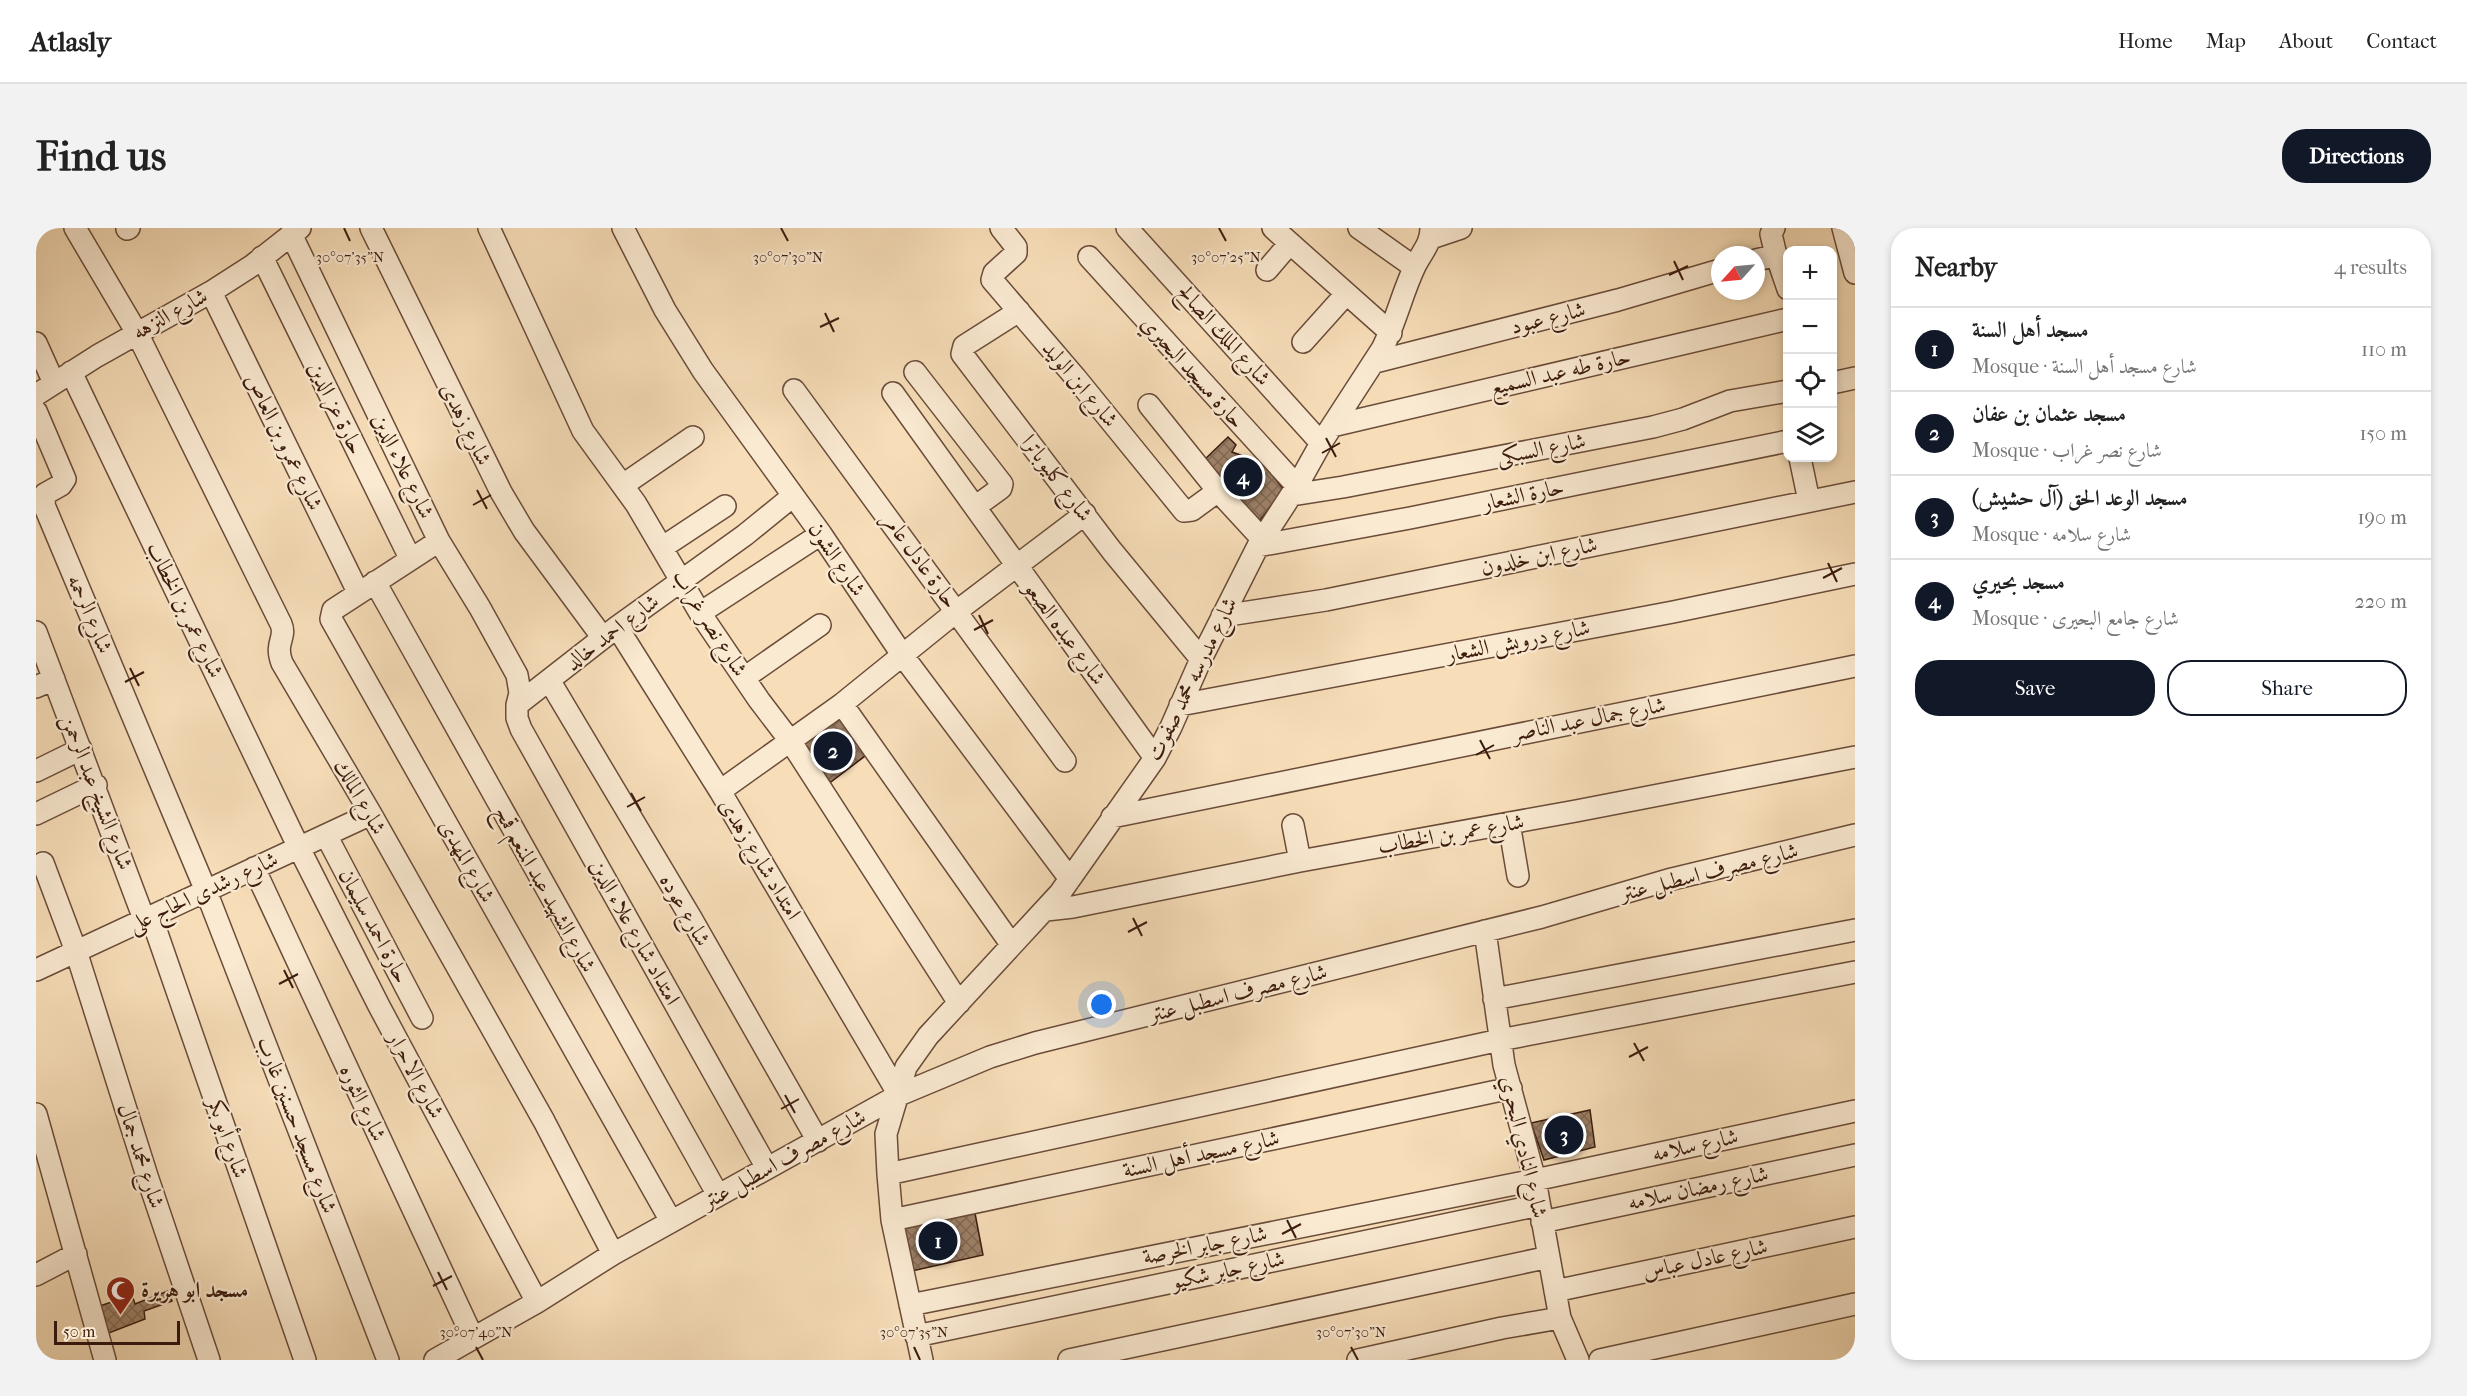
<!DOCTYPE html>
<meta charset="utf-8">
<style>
body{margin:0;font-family:"IM FELL French Canon",Amiri,serif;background:#f2f2f2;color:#222}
.controls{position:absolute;right:18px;top:18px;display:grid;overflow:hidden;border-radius:12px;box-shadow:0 3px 9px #0003}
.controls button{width:54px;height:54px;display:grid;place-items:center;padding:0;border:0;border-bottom:2px solid #e0e0e0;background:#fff;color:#222;font:30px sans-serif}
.compass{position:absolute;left:1675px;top:18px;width:54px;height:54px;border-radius:50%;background:#fff;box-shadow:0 3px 9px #0003;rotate:243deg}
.scale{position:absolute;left:18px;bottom:15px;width:126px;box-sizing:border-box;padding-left:6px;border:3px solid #3b1b0e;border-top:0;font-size:16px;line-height:21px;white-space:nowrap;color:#3b1b0e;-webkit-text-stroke:4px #faead2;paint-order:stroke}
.you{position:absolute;left:1066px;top:777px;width:21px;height:21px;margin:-15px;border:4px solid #fff;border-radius:50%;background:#1a73e8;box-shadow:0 0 0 9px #1a73e833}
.badge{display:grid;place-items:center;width:39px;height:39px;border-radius:50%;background:#111827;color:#fff;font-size:20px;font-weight:700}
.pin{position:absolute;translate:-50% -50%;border:3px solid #fff;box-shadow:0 2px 6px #0006}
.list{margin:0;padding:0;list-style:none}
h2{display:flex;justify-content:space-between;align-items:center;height:78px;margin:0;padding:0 24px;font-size:26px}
h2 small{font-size:20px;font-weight:400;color:#767676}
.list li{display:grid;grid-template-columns:39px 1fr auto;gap:18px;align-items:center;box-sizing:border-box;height:84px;padding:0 24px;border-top:2px solid #e0e0e0}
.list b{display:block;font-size:22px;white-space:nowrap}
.list p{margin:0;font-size:20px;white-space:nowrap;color:#767676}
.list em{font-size:20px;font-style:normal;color:#767676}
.actions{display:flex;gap:12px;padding:18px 24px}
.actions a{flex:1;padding:14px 0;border:2px solid #111827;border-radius:24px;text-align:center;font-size:21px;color:#111827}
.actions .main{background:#111827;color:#fff}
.icon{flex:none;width:33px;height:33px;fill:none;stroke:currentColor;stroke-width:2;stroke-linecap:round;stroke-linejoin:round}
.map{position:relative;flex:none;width:1819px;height:1132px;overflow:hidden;border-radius:24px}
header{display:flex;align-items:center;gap:36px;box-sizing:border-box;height:84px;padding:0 30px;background:#fff;border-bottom:2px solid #e0e0e0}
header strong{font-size:28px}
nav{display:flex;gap:33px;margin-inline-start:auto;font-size:21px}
.intro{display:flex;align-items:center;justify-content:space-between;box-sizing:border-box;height:144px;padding:0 36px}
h1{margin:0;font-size:42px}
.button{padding:15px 27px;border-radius:24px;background:#111827;color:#fff;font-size:21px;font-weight:700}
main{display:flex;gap:36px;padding:0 36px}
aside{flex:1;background:#fff;border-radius:24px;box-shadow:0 3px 9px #0003}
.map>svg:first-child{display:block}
.building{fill:url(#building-cross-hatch);stroke:#3b1b0e;stroke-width:1.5}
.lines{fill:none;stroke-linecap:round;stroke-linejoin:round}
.minor-casing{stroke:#6a4c39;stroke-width:24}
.minor{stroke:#faead2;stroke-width:21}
.ticks{fill:none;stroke:#3b1b0e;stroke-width:2}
.labels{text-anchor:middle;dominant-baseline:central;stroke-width:4.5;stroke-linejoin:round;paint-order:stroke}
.street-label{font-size:22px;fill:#3b1b0e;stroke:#faead2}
.poi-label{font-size:22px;font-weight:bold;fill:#3b1b0e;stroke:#faead2;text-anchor:start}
.ticks-label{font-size:15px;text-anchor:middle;fill:#3b1b0e;stroke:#faead2;stroke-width:4.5;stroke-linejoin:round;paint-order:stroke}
</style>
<header>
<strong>Atlasly</strong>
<nav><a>Home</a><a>Map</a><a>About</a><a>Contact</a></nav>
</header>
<div class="intro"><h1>Find us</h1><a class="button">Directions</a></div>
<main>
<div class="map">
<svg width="1819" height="1132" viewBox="0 0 1819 1132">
<defs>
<pattern id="building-cross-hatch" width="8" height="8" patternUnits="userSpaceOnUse" patternTransform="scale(1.5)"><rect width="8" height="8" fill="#9d8067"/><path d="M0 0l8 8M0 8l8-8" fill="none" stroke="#816853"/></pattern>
</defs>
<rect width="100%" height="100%" fill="#f7deb9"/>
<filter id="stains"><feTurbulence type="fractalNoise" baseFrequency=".00333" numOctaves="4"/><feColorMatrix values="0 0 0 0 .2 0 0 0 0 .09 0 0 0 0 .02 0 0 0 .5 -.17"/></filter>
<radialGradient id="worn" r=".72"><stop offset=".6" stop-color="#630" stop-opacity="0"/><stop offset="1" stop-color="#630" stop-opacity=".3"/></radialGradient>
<path class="building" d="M1192,209L1200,217L1196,224L1227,235L1248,262L1224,292L1211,286L1165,235Z
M805,489L833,525L787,560L762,520Z
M1554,882L1559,919L1508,932L1495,895Z
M938,980L947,1027L867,1045L857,999Z
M132,1063L136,1073L108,1083L109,1091L65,1108L58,1080L96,1067L99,1076Z"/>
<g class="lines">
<defs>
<path id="minor" d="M39,0L101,105L245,396C251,410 238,414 246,435L335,586L508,893L577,1026
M335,0L465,264L488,303L567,410
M453,0L547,203L600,276L664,385L723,472L755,514L923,775
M587,0L629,82L667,143L785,306L867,428L1034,651
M965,0L980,19V25L958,45L956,52L1039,149L1148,283L1156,282L1182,263
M1091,0L1285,215
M1237,0L1355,105
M1323,0L1378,39
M1807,0L1819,45
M91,1L93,0
M255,6L403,313L444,380L481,447L484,465L481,477V490L485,501L731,940
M1395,10L1425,0
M1739,23L1752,61
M226,29L374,330
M1053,29L1261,258
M1720,32L1733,29L1739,23L1735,6L1738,0
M1231,42L1254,15
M175,64L322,364
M983,83L928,118L926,126L1076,323L1165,431
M1267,114L1310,66
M0,115L18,155
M1339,134L1582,72L1684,42
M35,144L263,620L343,778L501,1074
M879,144L966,256L965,260L939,279
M1796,155L1819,150
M758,162L1029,533
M857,165L1119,530
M0,167L61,128L175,64L217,37L264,0
M1113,177L1182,263L1227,312
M0,183L29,251L25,257L9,266L8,277L170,663L352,1132
M1296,198L1752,91
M1764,230L1773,273
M587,257L657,209
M1256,267L1307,259L1617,199L1647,191L1694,173L1752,163
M403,313L297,382L295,391L635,993
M1222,318L1374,290L1752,213
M627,319L689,278
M339,354L682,967
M664,385L785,306
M1186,388L1290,372L1819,264
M581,399L684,563L863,867
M0,404L108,691
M708,450L784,397
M513,452L655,690L782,913
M0,459L18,451
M806,476L975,716
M481,477L581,399L709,307L757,268
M1144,477L1637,384L1819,346
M0,543L45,521
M684,563L806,476L921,383L1049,286
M0,586L60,557
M1076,589L1819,438
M1473,595L1482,648
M1257,597L1264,633
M290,607L386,790
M7,635L40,723L111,948L173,1132
M218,640L437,1110
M1010,682L1037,679L1264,633L1540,583L1819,529
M115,688L269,1132
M1449,703L1468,837L1499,952L1524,1090L1542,1132
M0,742L335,586
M1458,771L1819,702
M0,886L69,1132
M852,946L1464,812L1819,744
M856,992L1475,860
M1506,994L1819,927
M0,1047L40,1026
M1519,1063L1819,999
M874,1077L1499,952L1819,883
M880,1108L1503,977
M399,1132L501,1074L577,1026L863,867L954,829L999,815L1506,689L1632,652L1819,607
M886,1132L856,992L852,946L850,906L870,839L892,808L1024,665L1119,530L1135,499L1165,431L1222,318L1261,258L1285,215L1346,121C1360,94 1366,65 1379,38C1386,24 1395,16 1395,0
M1033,1132L1513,1029
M1322,1132L1466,1100L1524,1090
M1564,1132L1819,1076"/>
</defs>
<use href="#minor" class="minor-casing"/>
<use href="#minor" class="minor"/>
</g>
<path class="ticks" d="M308,0L314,13M745,0L752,13M1183,0L1190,13M1638,33L1647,52M1633,47L1652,38M789,85L798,104M784,99L803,90M1290,210L1300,229M1286,225L1304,215M441,262L451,281M437,277L455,267M1792,335L1801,354M1787,350L1806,340M943,387L952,406M938,402L957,392M94,440L103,458M89,454L108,444M1444,512L1454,531M1440,527L1458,517M595,565L605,583M591,579L609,569M1097,690L1106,708M1092,704L1111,694M248,742L257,760M243,756L262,746M1598,815L1608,833M1593,829L1612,819M749,867L759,885M745,881L763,871M1251,992L1260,1010M1246,1006L1265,996M402,1044L411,1062M397,1058L416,1048M440,1119L447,1132M878,1119L884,1132M1315,1119L1322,1132"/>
<defs>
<symbol id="mosque-pin" viewBox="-11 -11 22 30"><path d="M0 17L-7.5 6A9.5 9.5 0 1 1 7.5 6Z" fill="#8f2418" stroke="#faead2"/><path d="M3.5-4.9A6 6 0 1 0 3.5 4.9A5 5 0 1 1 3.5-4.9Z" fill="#fff"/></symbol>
</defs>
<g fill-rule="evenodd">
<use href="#mosque-pin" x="68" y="1046" width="33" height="45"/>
</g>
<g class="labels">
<g class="street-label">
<text transform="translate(134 86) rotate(-29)">شارع النزهه</text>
<text transform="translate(1512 90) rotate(-14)">شارع عبود</text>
<text transform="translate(1188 107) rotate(48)">شارع الملك الصالح</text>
<text transform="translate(1157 144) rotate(48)">حارة مسجد البحيري</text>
<text transform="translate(1524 144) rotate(-13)">حارة طه عبد السميع</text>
<text transform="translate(1044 156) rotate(50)">شارع ابن الوليد</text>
<text transform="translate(300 180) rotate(64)">حارة عز الدين</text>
<text transform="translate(430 196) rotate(64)">شارع زهدى</text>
<text transform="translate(248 214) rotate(64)">شارع عمرو بن العاص</text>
<text transform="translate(1505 221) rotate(-11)">شارع السبكى</text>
<text transform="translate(367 238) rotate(64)">شارع علاء الدين</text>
<text transform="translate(1021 250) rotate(53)">شارع كليوباترا</text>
<text transform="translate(1487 267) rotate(-12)">حارة الشعار</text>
<text transform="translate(1503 328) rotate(-12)">شارع ابن خلدون</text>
<text transform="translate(801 331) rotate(56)">شارع الشون</text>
<text transform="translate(884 332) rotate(54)">حارة عادل عامر</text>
<text transform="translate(149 382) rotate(64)">شارع عمر بن الخطاب</text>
<text transform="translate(54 386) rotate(67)">شارع الرحمه</text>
<text transform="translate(674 395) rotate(58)">شارع نصر غراب</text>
<text transform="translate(576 404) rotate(-37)">شارع احمد خالد</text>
<text transform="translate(1029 405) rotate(54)">شارع عبده الصعو</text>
<text transform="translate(1482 413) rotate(-11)">شارع درويش الشعار</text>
<text transform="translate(1156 451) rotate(-64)">شارع مدرسه محمد صفوت</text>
<text transform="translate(1553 491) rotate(-11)">شارع جمال عبد الناصر</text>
<text transform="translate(61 564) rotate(69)">شارع الشيخ عبد الرحمن</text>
<text transform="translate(324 569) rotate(60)">شارع المالك</text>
<text transform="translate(1415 606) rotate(-10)">شارع عمر بن الخطاب</text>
<text transform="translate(724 631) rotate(59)">امتداد شارع زهدى</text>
<text transform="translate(431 633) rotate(61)">شارع المهدى</text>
<text transform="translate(1673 644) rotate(-14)">شارع مصرف اسطبل عنتر</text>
<text transform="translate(509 661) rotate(61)">شارع الشهيد عبد المنعم قمح</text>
<text transform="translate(167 664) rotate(-25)">شارع رشدى الحاج على</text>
<text transform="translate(649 682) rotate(60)">شارع عوده</text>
<text transform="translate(338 698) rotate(62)">حارة احمد سليمان</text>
<text transform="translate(599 704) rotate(61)">امتداد شارع علاء الدين</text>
<text transform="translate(1202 765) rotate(-14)">شارع مصرف اسطبل عنتر</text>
<text transform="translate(380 847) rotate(62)">شارع الاحرار</text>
<text transform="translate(327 875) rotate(65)">شارع الثوره</text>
<text transform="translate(261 897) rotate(69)">شارع مسجد حسنين غارب</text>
<text transform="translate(192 910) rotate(71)">شارع أبو بكر</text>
<text transform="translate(1659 917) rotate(-12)">شارع سلامه</text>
<text transform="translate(1488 919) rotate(77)">شارع النادي البحري</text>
<text transform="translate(1165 926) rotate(-12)">شارع مسجد أهل السنة</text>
<text transform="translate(105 928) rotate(72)">شارع محمد جمال</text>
<text transform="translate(748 931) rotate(-29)">شارع مصرف اسطبل عنتر</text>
<text transform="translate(1662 960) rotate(-12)">شارع رمضان سلامه</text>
<text transform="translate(1169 1017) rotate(-11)">شارع جابر الخرصة</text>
<text transform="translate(1669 1031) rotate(-12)">شارع عادل عباس</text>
<text transform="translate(1192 1042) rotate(-12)">شارع جابر شكيو</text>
</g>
<g class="poi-label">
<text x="105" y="1062">مسجد ابو هريرة</text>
</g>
</g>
<g class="ticks-label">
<text x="314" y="34">30°07'35"N</text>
<text x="752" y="34">30°07'30"N</text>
<text x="1190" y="34">30°07'25"N</text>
<text x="440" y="1109">30°07'40"N</text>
<text x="878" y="1109">30°07'35"N</text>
<text x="1315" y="1109">30°07'30"N</text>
</g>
<rect width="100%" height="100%" filter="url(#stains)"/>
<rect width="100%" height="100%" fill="url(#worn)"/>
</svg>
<div class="controls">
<button>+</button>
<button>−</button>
<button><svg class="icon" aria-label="locate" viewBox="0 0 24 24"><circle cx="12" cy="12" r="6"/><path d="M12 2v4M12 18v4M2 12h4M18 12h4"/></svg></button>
<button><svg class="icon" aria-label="layers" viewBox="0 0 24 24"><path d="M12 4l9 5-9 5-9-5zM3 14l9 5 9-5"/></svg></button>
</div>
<svg class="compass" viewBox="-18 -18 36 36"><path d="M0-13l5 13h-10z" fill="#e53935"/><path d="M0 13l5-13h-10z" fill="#767676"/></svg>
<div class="scale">50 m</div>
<div class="you"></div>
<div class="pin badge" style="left:902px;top:1013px">1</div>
<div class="pin badge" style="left:797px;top:523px">2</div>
<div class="pin badge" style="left:1528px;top:907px">3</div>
<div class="pin badge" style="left:1207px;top:249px">4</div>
</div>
<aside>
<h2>Nearby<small>4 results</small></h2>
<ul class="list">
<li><span class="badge">1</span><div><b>مسجد أهل السنة</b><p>Mosque · شارع مسجد أهل السنة</p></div><em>110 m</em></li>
<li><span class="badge">2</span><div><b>مسجد عثمان بن عفان</b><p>Mosque · شارع نصر غراب</p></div><em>150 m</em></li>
<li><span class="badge">3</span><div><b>مسجد الوعد الحق (آل حشيش)</b><p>Mosque · شارع سلامه</p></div><em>190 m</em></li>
<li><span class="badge">4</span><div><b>مسجد بحيري</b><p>Mosque · شارع جامع البحيرى</p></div><em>220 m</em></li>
</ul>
<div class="actions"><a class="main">Save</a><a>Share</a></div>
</aside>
</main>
